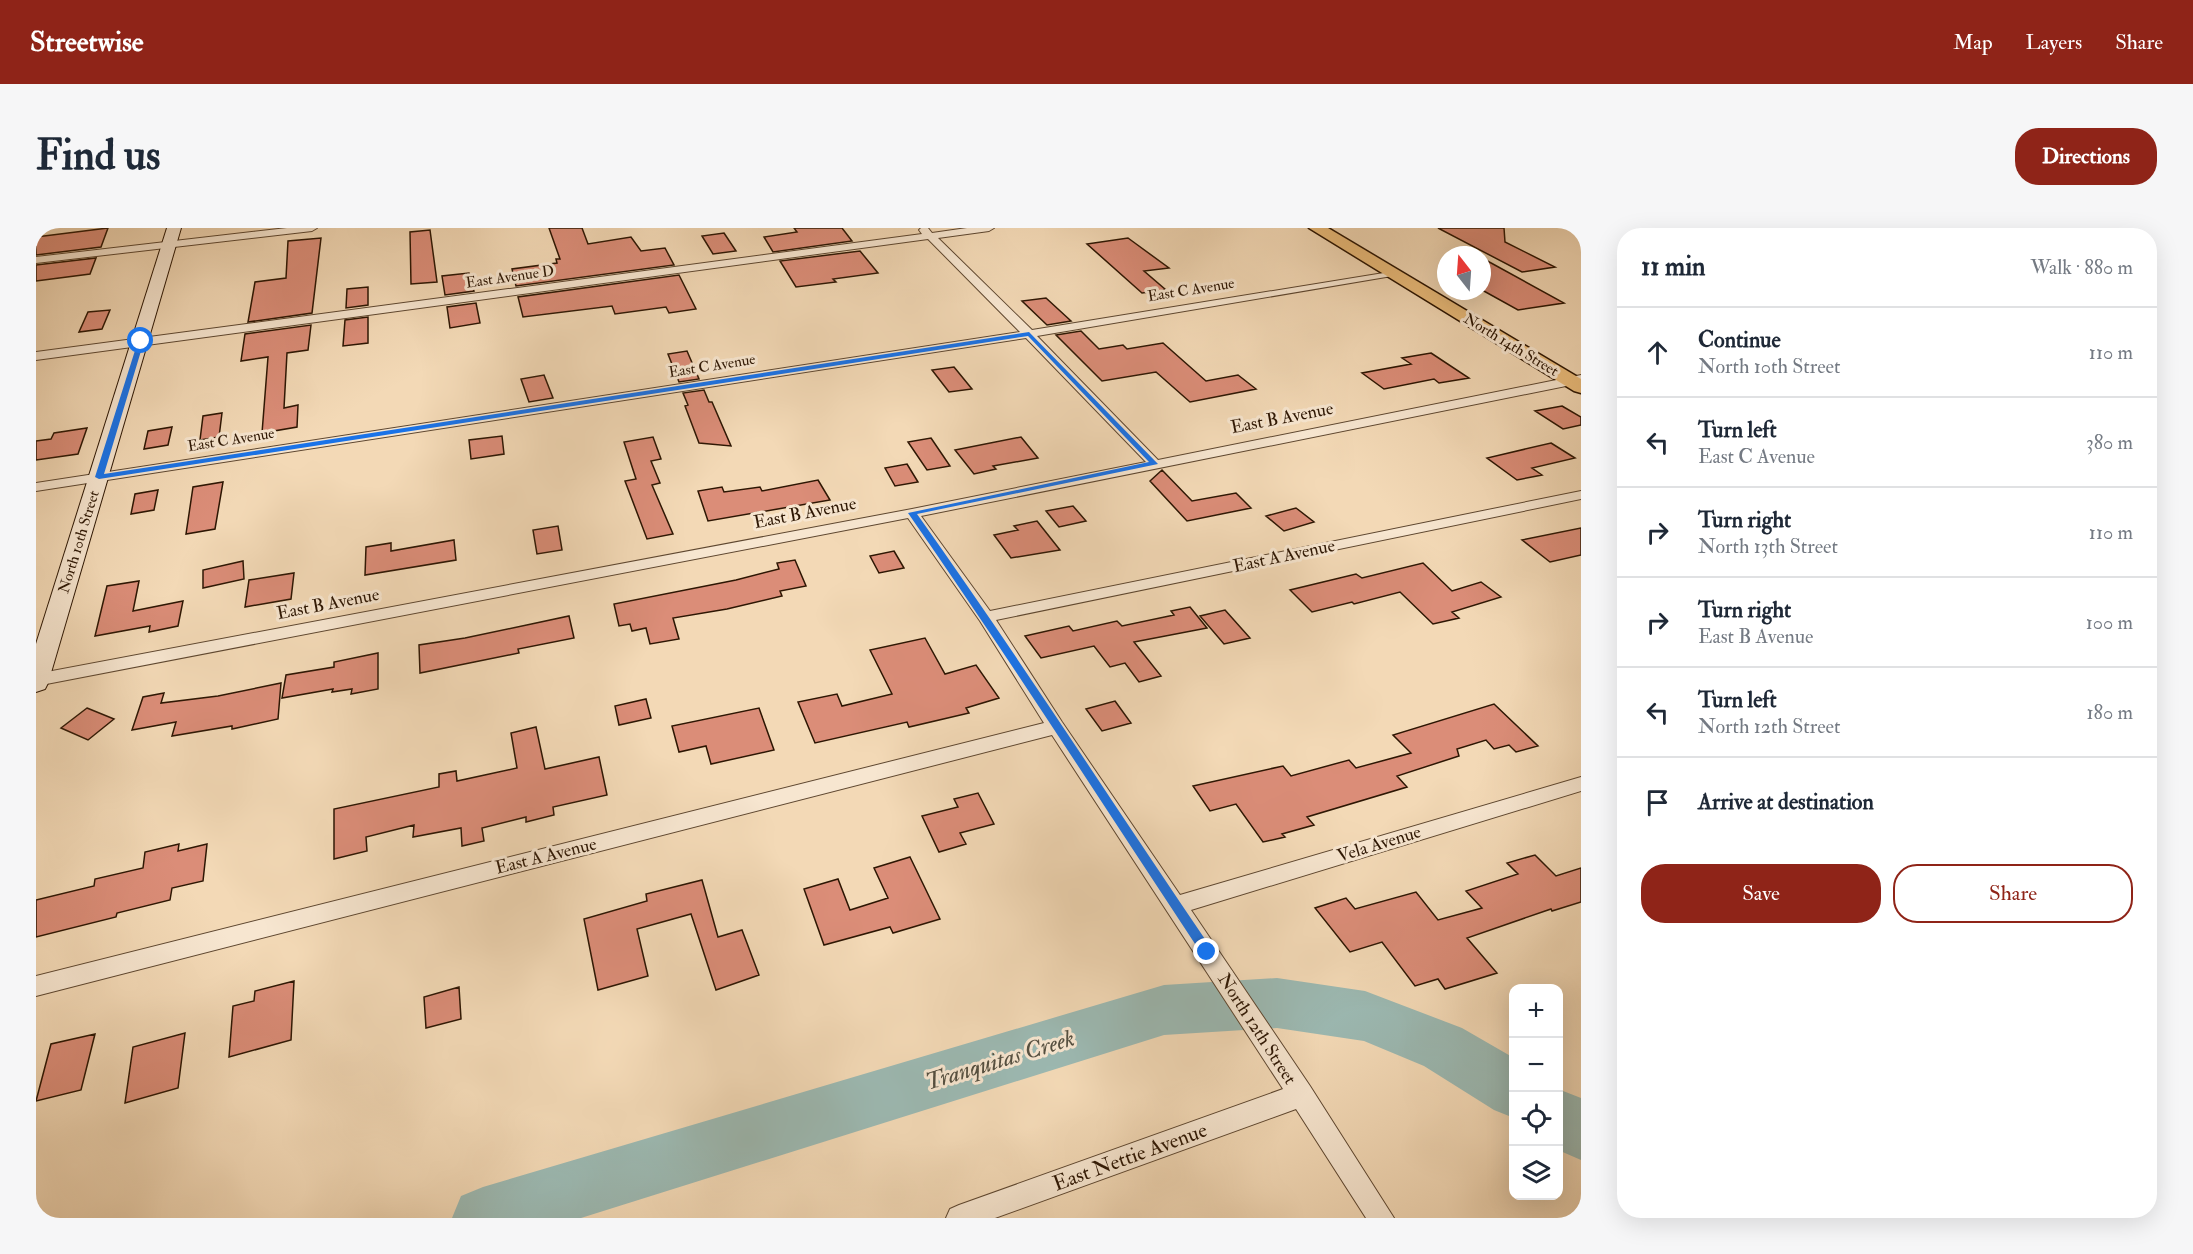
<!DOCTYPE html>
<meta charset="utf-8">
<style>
body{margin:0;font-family:"IM FELL Double Pica",serif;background:#f6f6f7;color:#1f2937}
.controls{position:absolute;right:18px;bottom:18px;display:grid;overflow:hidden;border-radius:12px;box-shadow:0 6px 24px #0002}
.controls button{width:54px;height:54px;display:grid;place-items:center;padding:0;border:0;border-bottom:2px solid #e0e1e3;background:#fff;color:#1f2937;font:30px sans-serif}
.compass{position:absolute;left:1401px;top:18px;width:54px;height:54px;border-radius:50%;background:#fff;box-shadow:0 6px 24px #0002;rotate:343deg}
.stop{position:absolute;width:18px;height:18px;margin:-14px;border:4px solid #1a73e8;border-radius:50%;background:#fff}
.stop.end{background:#1a73e8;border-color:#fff;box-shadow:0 2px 6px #0008}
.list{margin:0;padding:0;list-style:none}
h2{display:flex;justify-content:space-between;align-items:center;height:78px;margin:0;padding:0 24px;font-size:26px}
h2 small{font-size:20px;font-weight:400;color:#747a83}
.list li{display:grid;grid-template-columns:39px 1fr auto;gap:18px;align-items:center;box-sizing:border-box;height:90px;padding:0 24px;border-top:2px solid #e0e1e3}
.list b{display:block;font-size:22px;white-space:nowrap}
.list p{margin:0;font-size:20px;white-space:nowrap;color:#747a83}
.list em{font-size:20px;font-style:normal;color:#747a83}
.actions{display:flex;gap:12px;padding:18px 24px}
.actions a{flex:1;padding:14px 0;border:2px solid #8f2418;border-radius:24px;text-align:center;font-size:21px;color:#8f2418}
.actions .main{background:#8f2418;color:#fff}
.icon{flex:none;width:33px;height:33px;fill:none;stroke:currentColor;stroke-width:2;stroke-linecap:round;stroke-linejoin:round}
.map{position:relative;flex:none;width:1545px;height:990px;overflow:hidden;border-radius:24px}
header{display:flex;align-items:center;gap:36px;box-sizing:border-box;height:84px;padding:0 30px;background:#8f2418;color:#fff}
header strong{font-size:28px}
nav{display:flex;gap:33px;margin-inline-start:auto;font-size:21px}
.intro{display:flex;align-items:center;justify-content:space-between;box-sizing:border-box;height:144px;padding:0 36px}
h1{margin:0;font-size:42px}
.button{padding:15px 27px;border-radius:24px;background:#8f2418;color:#fff;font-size:21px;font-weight:700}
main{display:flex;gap:36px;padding:0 36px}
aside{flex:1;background:#fff;border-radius:24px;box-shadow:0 6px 24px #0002}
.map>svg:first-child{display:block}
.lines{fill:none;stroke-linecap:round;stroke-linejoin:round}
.river{fill:#9cb9b2;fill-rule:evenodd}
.building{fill:#db8d78;stroke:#2d1603;stroke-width:1.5}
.street-casing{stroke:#5e4730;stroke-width:2}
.secondary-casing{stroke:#2d1603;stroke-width:2}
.primary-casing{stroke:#2d1603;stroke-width:3}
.street{fill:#f7e6d0;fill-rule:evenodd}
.secondary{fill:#f7e6d0;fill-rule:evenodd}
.primary{fill:#eabc7b;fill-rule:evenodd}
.route{fill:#1a73e8}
.labels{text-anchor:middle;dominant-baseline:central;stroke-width:6;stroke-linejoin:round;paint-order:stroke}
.far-street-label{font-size:15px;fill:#2d1603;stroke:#f7e6d0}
.street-label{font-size:18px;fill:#2d1603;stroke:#f7e6d0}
.near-street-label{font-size:21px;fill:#2d1603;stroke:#f7e6d0}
.near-water-label{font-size:24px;font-style:italic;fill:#544f40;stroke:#f7e6d0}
</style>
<header>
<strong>Streetwise</strong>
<nav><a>Map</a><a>Layers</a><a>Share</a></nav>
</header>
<div class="intro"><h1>Find us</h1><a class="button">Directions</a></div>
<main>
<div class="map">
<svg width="1545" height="990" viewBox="0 0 1545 990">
<rect width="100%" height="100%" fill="#f3d9b6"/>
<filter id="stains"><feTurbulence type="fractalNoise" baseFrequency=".00333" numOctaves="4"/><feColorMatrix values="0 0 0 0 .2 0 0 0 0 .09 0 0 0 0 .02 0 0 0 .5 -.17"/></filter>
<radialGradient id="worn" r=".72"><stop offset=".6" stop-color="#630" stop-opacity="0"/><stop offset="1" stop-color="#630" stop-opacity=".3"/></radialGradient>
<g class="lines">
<path class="river" d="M1241,750L1329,763L1426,800L1478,830V890L1458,882L1388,838L1328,813L1241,800L1128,807L545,990H416L425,968L447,959L1128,757Z
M1522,861L1545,870V932L1522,922Z"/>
</g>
<path class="building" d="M72,0L65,19L0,27V9Z
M513,0H546L552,16L595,9L605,23L629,20L638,37L480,58L476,41L521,35L520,31H524Z
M758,0H806L816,13L737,24L728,9L761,4Z
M1402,0H1468L1469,14L1519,39L1486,44Z
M394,2L401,54L375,56L374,4Z
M688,5L700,23L677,26L666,8Z
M285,10L276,85L212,94L219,54L250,50L252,13Z
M1092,10L1133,40L1108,43L1130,62L1106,65L1051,16Z
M824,23L842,45L797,51L800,54L760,59L744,33Z
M60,30L54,46L0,53V37Z
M1446,30L1528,75L1482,82L1446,62Z
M433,45L438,63L409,67L406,48Z
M643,47L660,81L633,85L630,79L579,86L576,78L487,89L482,69Z
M332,59V77L310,80L311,61Z
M1010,70L1035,93L1011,97L986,73Z
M440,75L444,95L414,100L411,79Z
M74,82L66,101L43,104L52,84Z
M332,89V115L307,118L309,92Z
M275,97L272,122L251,125L248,180L262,177L261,199L226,205L232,129L205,133L209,106Z
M1045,103L1063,121L1087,117L1091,121L1127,115L1170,153L1202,147L1220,161L1154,174L1120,144L1066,153L1020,107Z
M651,123L663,151L643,154L632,126Z
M1395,125L1433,150L1403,155L1398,151L1348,161L1326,145L1375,136L1366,130Z
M918,139L936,161L913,164L896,142Z
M508,147L517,170L493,174L485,151Z
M668,162L673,174H676L695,218L663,215L649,178L652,177L647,165Z
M1526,178L1545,189V197L1527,201L1499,183Z
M186,185L183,209L164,212L167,188Z
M136,199L132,217L108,221L112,203Z
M51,200L42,226L0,232V213L15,211L18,205Z
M466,208L468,226L435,231L433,212Z
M617,209L625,231L615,233L624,255L616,257L637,306L611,311L589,253L600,251L588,214Z
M985,209L1002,230L957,238L960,241L938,246L919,222Z
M895,210L914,238L891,242L872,214Z
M1515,215L1539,230L1496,240L1506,247L1481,252L1451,230Z
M871,236L882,254L859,258L849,240Z
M1126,242L1156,273L1200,265L1215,280L1151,293L1114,253Z
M782,252L794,272L672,293L662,263L686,259L688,264L724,259L726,263Z
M187,254L179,301L150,306L157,259Z
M122,262L118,282L95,286L99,266Z
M1037,278L1050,293L1023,299L1010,283Z
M1260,280L1278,294L1248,303L1230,288Z
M1001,293L1024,322L975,330L958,307L982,302L978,298Z
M522,298L526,322L501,326L497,302Z
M1545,300V327L1514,334L1486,312Z
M418,312L420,332L329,347L330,319L355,315V323Z
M858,323L868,340L843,345L834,328Z
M759,332L770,358L744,363L746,368L691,381L637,390L643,411L614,416L610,400L596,403L594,396L583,398L578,376L700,352L743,341L741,335Z
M207,333L208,351L167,360V342Z
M1387,335L1416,363L1445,354L1465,369L1416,384L1423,390L1397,396L1364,364L1318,376L1316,374L1276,384L1254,362L1320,346L1326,350Z
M258,345L255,371L209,379L213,352Z
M103,353L97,383L147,373L142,398L113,404L114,398L59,408L71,358Z
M1154,379L1171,400L1098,414L1125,448L1103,454L1089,435L1074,439L1058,418L1005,430L989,408L1033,398L1037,403L1081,393L1086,398L1138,387L1135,383Z
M1189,382L1214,410L1188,416L1164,388Z
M533,388L538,410L482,421L483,425L384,445L383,417L429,410Z
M889,410L909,446L940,437L963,470L930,480L933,485L873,499L871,494L779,515L762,474L801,466L806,478L856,466L834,422Z
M342,425V461L315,466L316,461L296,464L297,461L246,470L250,447L298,439V434Z
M245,455L242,491L196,501V498L136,508L140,494L96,502L107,469L128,465L125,475L182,468Z
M610,471L615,490L583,497L579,478Z
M1079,473L1095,495L1066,503L1050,481Z
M1458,476L1502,518L1480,524L1473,517L1458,521L1450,512L1421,521L1423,528L1361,548L1371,559L1271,589L1278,597L1246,606L1249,609L1227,614L1200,576L1174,583L1157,558L1247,538L1255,548L1313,532L1320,540L1375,525L1357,507Z
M51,480L78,491L52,512L25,500Z
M723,480L738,522L675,536L670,518L643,524L636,498Z
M500,499L509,541L563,529L571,567L517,579L518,587L490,594V589L446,600L448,613L426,618L425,600L377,609L378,597L330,609L331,623L298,631V581L403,559V546L420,543L421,553L481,540L475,505Z
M942,565L958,596L924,605L930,616L903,624L886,588L922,579L918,571Z
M143,616L142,623L171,616L167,653L136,660L134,672L81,685L80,689L0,709V672L58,658L59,651L107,640L109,624Z
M1499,627L1520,648L1545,640V674L1516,683L1515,681L1431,710L1461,745L1409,761L1402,751L1379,758L1346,714L1314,724L1279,680L1310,670L1319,681L1380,664L1402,692L1446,680L1430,663L1482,646L1471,635Z
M874,629L904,691L857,705L854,699L788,717L768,661L802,651L814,682L852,670L838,640Z
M666,652L682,709L706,702L723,747L680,762L655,686L601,701L612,748L562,762L548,691L611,673L610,666Z
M258,753L255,812L193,829L197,778L218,773L219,763Z
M423,759L425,791L390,800L388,769Z
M149,805L142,860L89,875L97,819Z
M59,806L45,862L0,873L15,816Z"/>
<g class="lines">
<defs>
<path id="street" d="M251,0H281L276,3L0,35V29Z
M885,0H892L896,5L931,0H958L953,3L902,10L996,102L1360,43V47L1356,48L1001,108L1122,232L1545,147V155L885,288L954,383L1545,263V271L960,392L1026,494L1144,667L1545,549V563L1155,682L1274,858L1358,990H1330L1260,881L959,990H910L914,981L923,977L1247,861L1016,507L0,768V748L1008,495L944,393L872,290L0,458V446L876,281L1110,234L990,110L0,263V255L984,104L892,11L0,132V124L886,6L883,2Z"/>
<path id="secondary" d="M131,0H145L12,455L9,461L0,464V416Z"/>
<path id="primary" d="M1273,0H1292L1545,151V165L1538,163Z"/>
</defs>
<use href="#street" class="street-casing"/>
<use href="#secondary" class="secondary-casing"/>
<use href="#primary" class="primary-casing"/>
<use href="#street" class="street"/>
<use href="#secondary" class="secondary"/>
<use href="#primary" class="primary"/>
</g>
<path class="route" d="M993,104L1122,236L881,286C982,428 1077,576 1175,720V728L1171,729L1167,728C1069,580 973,430 872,285L1113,234L992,108L63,251L59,249L102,113L105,111L108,113L68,246Z"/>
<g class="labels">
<g class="far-street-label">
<text transform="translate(474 49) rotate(-8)">East Avenue D</text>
<text transform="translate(1155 62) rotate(-9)">East C Avenue</text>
<text transform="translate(1475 117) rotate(31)">North 14th Street</text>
<text transform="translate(676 138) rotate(-9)">East C Avenue</text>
<text transform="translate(195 212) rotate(-9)">East C Avenue</text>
<text transform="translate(43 314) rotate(-73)">North 10th Street</text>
</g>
<g class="street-label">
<text transform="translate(1246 190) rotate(-11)">East B Avenue</text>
<text transform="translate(769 285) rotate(-11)">East B Avenue</text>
<text transform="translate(1248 328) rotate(-12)">East A Avenue</text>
<text transform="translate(292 376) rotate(-11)">East B Avenue</text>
<text transform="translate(1343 616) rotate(-17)">Vela Avenue</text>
<text transform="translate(510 628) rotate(-14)">East A Avenue</text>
<text transform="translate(1221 801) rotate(57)">North 12th Street</text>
</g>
<g class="near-street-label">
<text transform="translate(1094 929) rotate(-20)">East Nettie Avenue</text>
</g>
<g class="near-water-label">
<text transform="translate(964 832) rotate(-17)">Tranquitas Creek</text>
</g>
</g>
<rect width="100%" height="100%" filter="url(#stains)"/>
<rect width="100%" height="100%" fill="url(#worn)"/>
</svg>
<div class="controls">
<button>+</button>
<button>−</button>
<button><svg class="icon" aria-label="locate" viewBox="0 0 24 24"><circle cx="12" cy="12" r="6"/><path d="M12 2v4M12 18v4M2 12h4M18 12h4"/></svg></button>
<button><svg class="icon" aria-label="layers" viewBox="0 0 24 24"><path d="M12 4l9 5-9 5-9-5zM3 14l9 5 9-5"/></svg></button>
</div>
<svg class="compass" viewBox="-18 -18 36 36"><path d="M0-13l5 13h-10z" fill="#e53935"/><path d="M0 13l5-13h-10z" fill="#747a83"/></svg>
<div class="stop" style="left:105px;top:113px"></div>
<div class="stop end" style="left:1171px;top:724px"></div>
</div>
<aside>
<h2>11 min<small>Walk · 880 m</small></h2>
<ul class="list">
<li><svg class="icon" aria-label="ahead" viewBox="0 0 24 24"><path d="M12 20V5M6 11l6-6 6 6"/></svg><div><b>Continue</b><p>North 10th Street</p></div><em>110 m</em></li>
<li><svg class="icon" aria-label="left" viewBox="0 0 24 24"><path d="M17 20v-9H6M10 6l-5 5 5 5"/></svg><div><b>Turn left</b><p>East C Avenue</p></div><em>380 m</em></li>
<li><svg class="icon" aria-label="right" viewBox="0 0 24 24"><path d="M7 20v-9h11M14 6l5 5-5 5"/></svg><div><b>Turn right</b><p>North 13th Street</p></div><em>110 m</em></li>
<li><svg class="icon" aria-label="right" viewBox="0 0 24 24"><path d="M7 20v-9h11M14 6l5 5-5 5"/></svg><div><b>Turn right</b><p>East B Avenue</p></div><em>100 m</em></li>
<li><svg class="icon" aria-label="left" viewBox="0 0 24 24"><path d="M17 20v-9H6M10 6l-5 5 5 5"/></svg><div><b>Turn left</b><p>North 12th Street</p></div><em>180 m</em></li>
<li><svg class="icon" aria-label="arrive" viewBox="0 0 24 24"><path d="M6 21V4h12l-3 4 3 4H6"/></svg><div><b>Arrive at destination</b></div></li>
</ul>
<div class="actions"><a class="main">Save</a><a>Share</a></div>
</aside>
</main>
